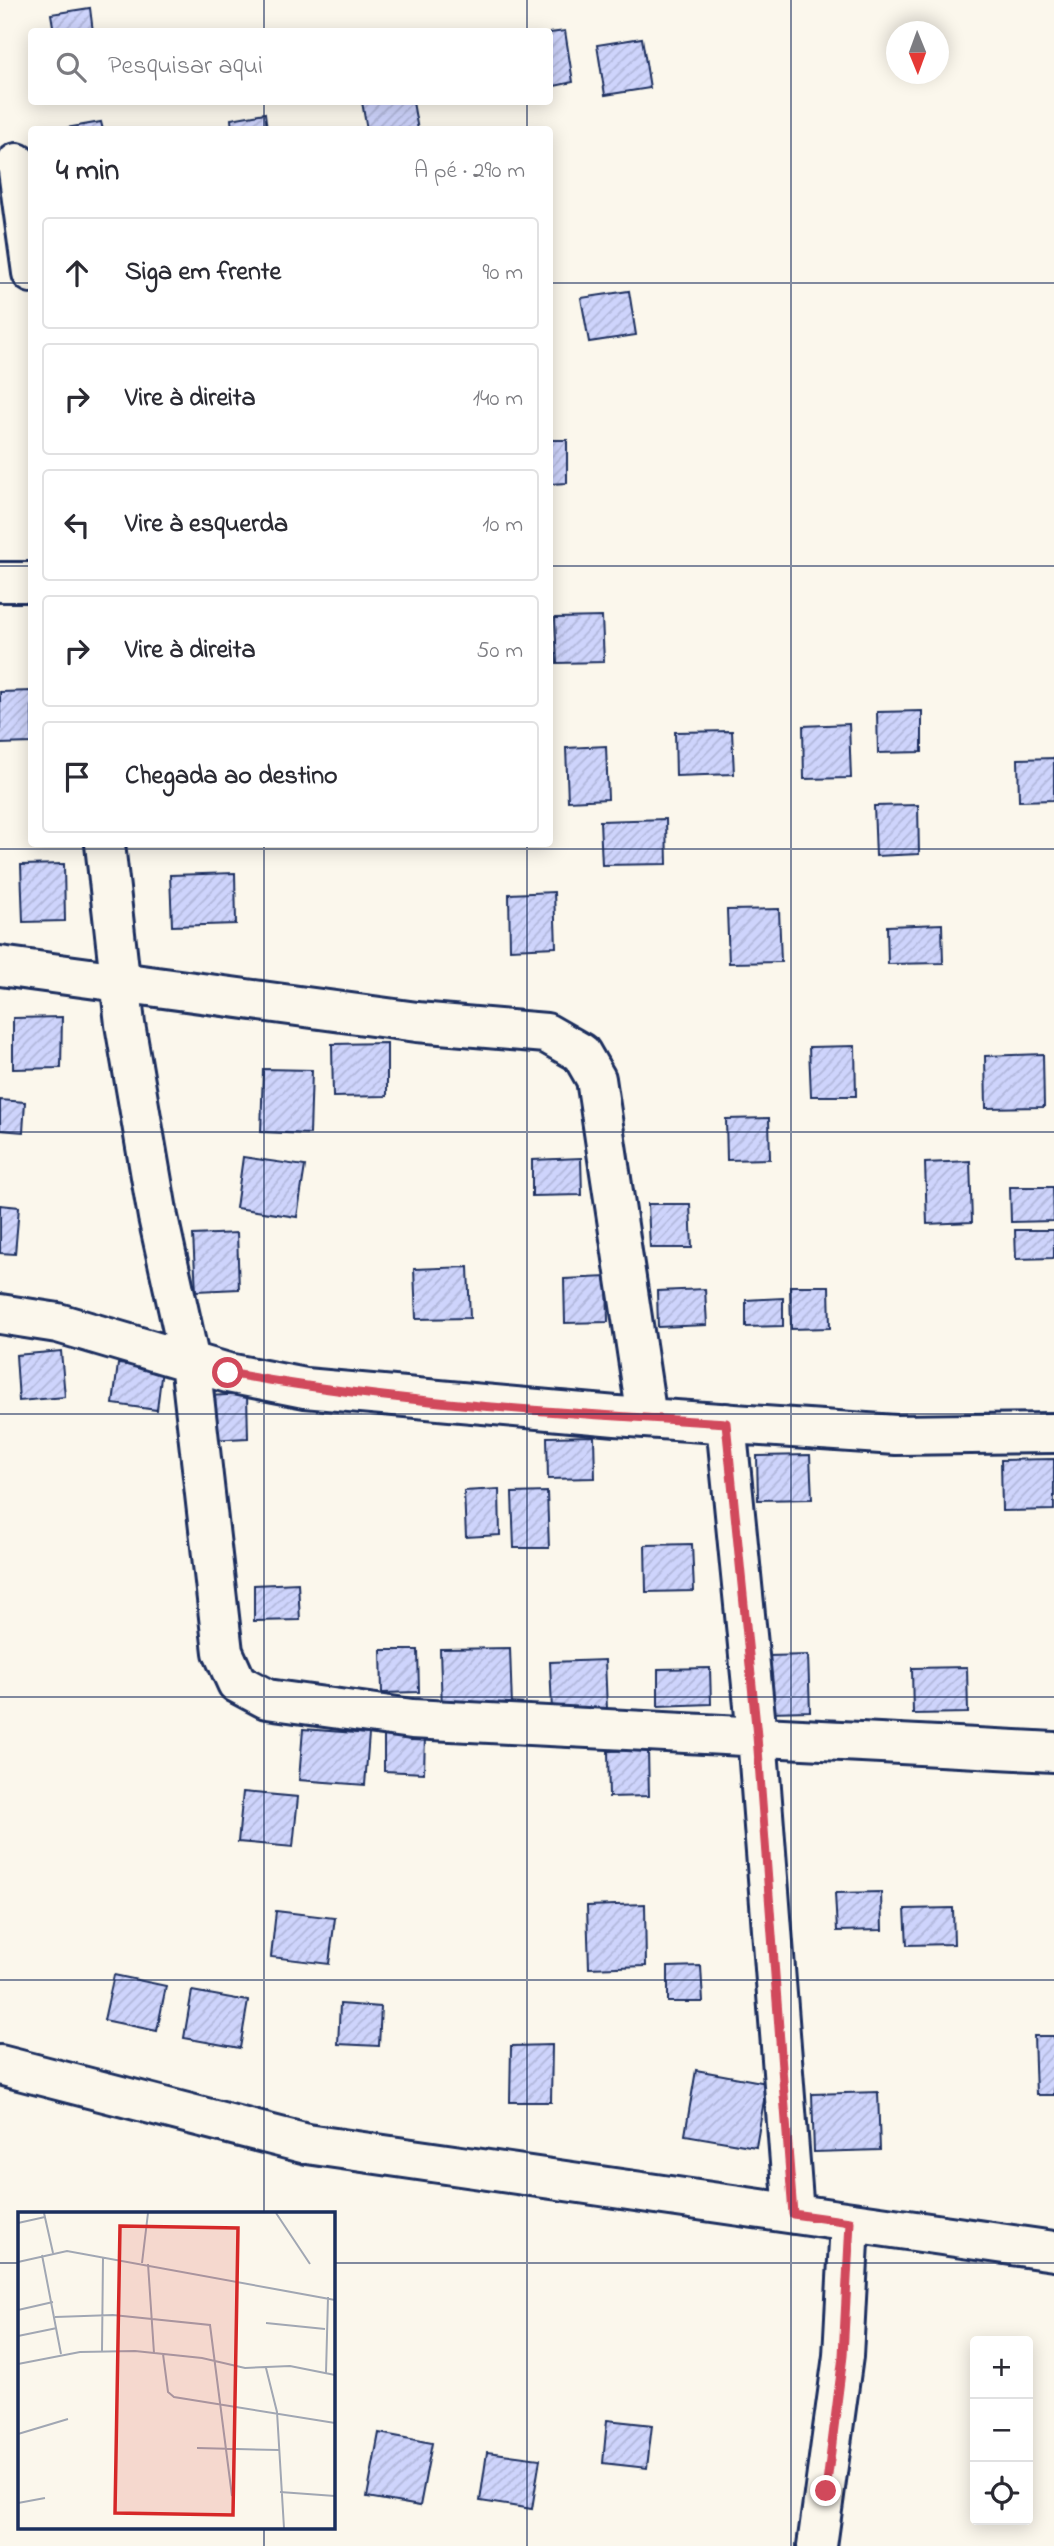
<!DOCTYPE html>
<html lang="pt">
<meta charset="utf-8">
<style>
body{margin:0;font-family:"Indie Flower",sans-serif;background:#f7f7f7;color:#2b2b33}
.controls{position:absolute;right:21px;bottom:21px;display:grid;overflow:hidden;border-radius:7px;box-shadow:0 4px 18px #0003}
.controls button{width:63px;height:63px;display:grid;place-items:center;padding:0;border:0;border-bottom:2px solid #e1e1e2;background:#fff;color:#2b2b33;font:35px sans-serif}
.compass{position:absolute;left:886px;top:21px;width:63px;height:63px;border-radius:50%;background:#fff;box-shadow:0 4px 18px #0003;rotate:179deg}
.stop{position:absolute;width:21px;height:21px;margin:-16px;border:5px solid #d1495b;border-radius:50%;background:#fff}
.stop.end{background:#d1495b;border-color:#fff;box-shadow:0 2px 7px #0008}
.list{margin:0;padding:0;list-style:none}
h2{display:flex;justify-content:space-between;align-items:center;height:91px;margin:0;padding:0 28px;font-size:30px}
h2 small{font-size:23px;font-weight:400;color:#7c7c81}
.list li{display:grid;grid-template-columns:46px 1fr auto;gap:21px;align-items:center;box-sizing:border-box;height:112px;margin:0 14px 14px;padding:0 14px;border:2px solid #e1e1e2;border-radius:7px}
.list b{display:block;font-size:26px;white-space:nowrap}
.list em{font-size:23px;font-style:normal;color:#7c7c81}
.icon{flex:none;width:38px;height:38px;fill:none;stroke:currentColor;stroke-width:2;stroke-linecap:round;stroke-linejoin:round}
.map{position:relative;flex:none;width:1054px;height:2546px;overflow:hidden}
.search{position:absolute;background:#fff;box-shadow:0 4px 18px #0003;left:28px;top:28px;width:525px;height:77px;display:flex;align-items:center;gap:18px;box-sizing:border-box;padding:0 24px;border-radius:7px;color:#7c7c81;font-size:26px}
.panel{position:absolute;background:#fff;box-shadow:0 4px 18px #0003;left:28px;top:126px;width:525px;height:721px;border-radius:7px}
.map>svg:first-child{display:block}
.building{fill:url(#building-hatch);stroke:#1b2f5e;stroke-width:2}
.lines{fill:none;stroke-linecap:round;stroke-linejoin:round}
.minor-casing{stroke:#1b2f5e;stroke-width:44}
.minor{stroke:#fbf7ec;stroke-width:38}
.route{stroke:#d1495b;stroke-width:9}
.grid{fill:none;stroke:#1b2f5e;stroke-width:2;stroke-opacity:0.55}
.inset-road{fill:none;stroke:#a1a7b3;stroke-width:2}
.view{fill:#d62828;fill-opacity:0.15;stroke:#d62828;stroke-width:3.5}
.inset-edge{fill:none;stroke:#1b2f5e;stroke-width:3.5}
</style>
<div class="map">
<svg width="1054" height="2546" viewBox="0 0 1054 2546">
<defs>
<pattern id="building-hatch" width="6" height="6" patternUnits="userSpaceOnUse" patternTransform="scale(1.75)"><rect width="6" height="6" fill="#ced4fc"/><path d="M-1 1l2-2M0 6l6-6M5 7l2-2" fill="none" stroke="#b0b6da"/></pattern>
</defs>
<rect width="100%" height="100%" fill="#fbf7ec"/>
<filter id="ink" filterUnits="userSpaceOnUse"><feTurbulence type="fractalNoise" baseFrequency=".0143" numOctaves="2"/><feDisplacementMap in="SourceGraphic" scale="14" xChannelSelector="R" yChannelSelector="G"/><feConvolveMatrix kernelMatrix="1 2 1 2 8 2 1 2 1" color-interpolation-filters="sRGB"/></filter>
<g filter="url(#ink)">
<path class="building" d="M90,8L93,32H54L51,14Z
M565,31L573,82L550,87V33Z
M642,38L650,88L605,95L597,45Z
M362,102H413L418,130H367Z
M265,113L267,130H232L231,119Z
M101,122L103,130H60V129Z
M629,291L636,335L589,342L581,298Z
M550,440H567V483L550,484Z
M602,617L604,662L557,663L555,618Z
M32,691V743L0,744V692Z
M922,711V752L878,753L877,712Z
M849,724L851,778L804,779L803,726Z
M732,731L734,774L676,776L675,732Z
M606,746L608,799L568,801L566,748Z
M1054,758V800L1019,801L1018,759Z
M918,805L919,854L876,856L874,806Z
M666,819L667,864L602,865L600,821Z
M64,864L65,921L23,922L21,865Z
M235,873L236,924L172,926L170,875Z
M554,892L556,947L510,949L509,894Z
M779,909L781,962L729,963L727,910Z
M942,924L943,963L888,964L887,926Z
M62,1017L61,1068L13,1069V1018Z
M387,1043V1096L333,1097L332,1044Z
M855,1046L856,1096H811L809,1047Z
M1043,1054L1044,1107L986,1108L985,1056Z
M263,1069L312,1070L310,1134L261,1132Z
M0,1100L25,1102L23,1132L0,1130Z
M769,1118L770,1159L727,1160L726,1119Z
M243,1157L305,1166L297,1217L236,1208Z
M581,1158L582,1195L532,1196V1160Z
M970,1161L972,1222L927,1224L925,1163Z
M1010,1187H1053L1054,1221L1011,1222Z
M648,1204H690L692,1248H650Z
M0,1205L19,1207L15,1254L0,1253Z
M1015,1230H1054V1258L1016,1259Z
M237,1233L239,1289L196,1291L193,1235Z
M468,1267L470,1318L416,1319L414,1269Z
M607,1277L608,1322L565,1323L564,1279Z
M790,1286H829L830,1328L791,1329Z
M705,1289L707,1325L658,1327L657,1291Z
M783,1298V1326L746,1327V1300Z
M61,1351L65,1397L19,1401L16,1355Z
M118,1364L162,1369L157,1410L113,1404Z
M247,1394L248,1438L208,1440L207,1396Z
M594,1436L595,1478L548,1479L547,1437Z
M810,1455L812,1499L758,1500L757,1456Z
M1054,1459V1510L1002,1511L1001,1460Z
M499,1489L500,1535L466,1537L464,1491Z
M547,1492L549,1548H514L512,1493Z
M692,1544L694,1591L646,1592L645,1545Z
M298,1583L300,1620L254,1621V1585Z
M510,1648L512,1707L442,1709L440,1649Z
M381,1650H418L419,1692L382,1693Z
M808,1655L810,1711L768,1712L767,1656Z
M605,1660L607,1709L552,1711L550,1662Z
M967,1667L968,1713L913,1714L912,1668Z
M710,1668L711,1704L658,1706V1669Z
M303,1729L369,1734L365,1785L299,1780Z
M384,1734L425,1735L424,1773L384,1771Z
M648,1750L649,1796L609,1797L608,1751Z
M243,1792L298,1797L293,1847L238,1842Z
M881,1892L882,1930L837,1931L835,1893Z
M645,1904L646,1966L589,1968L587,1906Z
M953,1908L954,1944L907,1945L905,1909Z
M276,1911L335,1918L329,1964L271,1957Z
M701,1966L703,2002H668V1967Z
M114,1975L166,1986L157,2031L104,2020Z
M192,1991L248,2001L240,2048L184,2038Z
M340,2004L381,2007L379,2046L338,2044Z
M1034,2036H1054V2095H1036Z
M552,2045L551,2102H510L511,2046Z
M696,2070L767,2083L756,2147L685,2135Z
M878,2092L880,2150L814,2152L812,2094Z
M607,2420L652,2425L647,2468L603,2463Z
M379,2433L432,2443L420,2506L367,2497Z
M487,2452L540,2459L532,2509L480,2501Z"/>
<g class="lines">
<defs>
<path id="minor" d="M17,163L32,273
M0,582H32
M105,844L125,1024L158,1217L190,1362L223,1652L237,1683L267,1699L412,1719L1054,1752
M0,966L417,1022L546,1033L581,1053L596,1079L647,1418
M0,1314L58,1323L228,1373L305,1388L616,1416L896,1435L1054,1433
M726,1423L757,1736L794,2214
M0,2065L307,2144L1054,2251
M817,2546L843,2356L850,2222"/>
</defs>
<use href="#minor" class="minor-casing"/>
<use href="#minor" class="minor"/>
</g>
</g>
<g class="lines" filter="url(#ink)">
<path class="route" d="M228,1373C392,1403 560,1413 726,1423L757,1736L793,2214L850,2222L843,2356L826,2491"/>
</g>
<path class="grid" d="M264,0V32M527,0V32M791,0V2546M264,102V130M527,102V130M0,283H32M550,283H1054M0,566H32M550,566H1054M264,844V2214M527,844V2546M0,849H1054M0,1132H1054M0,1414H1054M0,1697H1054M0,1980H1054M0,2263H19M332,2263H1054M264,2527V2546"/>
<g transform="translate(18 2212)">
<rect width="317" height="317" fill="#fbf7ec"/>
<path class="inset-road" d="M26,1L35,41M258,1L292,52M0,11L27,5M24,43L43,142M0,50L49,39L317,88M124,51L130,1M130,52L136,141M0,98L35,90M37,105L95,103L192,113L214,284M248,111L307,117M0,124L39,116M84,139L85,45M145,142L150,180L156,185L317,211M0,152L62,140L117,139L184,146L227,156L272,154L317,163M248,156L259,200L266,316M308,161L310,85M0,222L50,207M179,236L261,238M262,280L317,284M0,291L27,286"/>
<path class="view" d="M102,14L220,16L215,303L97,301Z"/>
<rect width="317" height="317" class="inset-edge"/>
</g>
</svg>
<div class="controls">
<button>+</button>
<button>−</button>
<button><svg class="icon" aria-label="locate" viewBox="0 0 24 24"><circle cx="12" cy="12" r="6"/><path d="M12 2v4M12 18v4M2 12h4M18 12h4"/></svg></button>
</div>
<svg class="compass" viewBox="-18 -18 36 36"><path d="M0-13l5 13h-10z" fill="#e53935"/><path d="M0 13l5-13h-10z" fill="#7c7c81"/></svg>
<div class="stop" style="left:228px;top:1373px"></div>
<div class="stop end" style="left:826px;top:2491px"></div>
<div class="search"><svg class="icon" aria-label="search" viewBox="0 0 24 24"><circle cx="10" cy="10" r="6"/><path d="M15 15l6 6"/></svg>Pesquisar aqui</div>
<section class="panel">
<h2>4 min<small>A pé · 290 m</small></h2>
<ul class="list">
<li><svg class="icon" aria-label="ahead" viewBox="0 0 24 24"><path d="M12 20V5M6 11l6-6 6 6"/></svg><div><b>Siga em frente</b></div><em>90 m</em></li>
<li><svg class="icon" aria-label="right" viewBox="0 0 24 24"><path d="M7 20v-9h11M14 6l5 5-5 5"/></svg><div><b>Vire à direita</b></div><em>140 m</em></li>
<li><svg class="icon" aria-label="left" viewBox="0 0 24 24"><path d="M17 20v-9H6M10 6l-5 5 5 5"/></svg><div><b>Vire à esquerda</b></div><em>10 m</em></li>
<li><svg class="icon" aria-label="right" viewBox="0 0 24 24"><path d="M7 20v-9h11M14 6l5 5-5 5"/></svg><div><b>Vire à direita</b></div><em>50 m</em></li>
<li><svg class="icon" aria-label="arrive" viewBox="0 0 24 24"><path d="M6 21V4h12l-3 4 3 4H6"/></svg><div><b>Chegada ao destino</b></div></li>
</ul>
</section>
</div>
